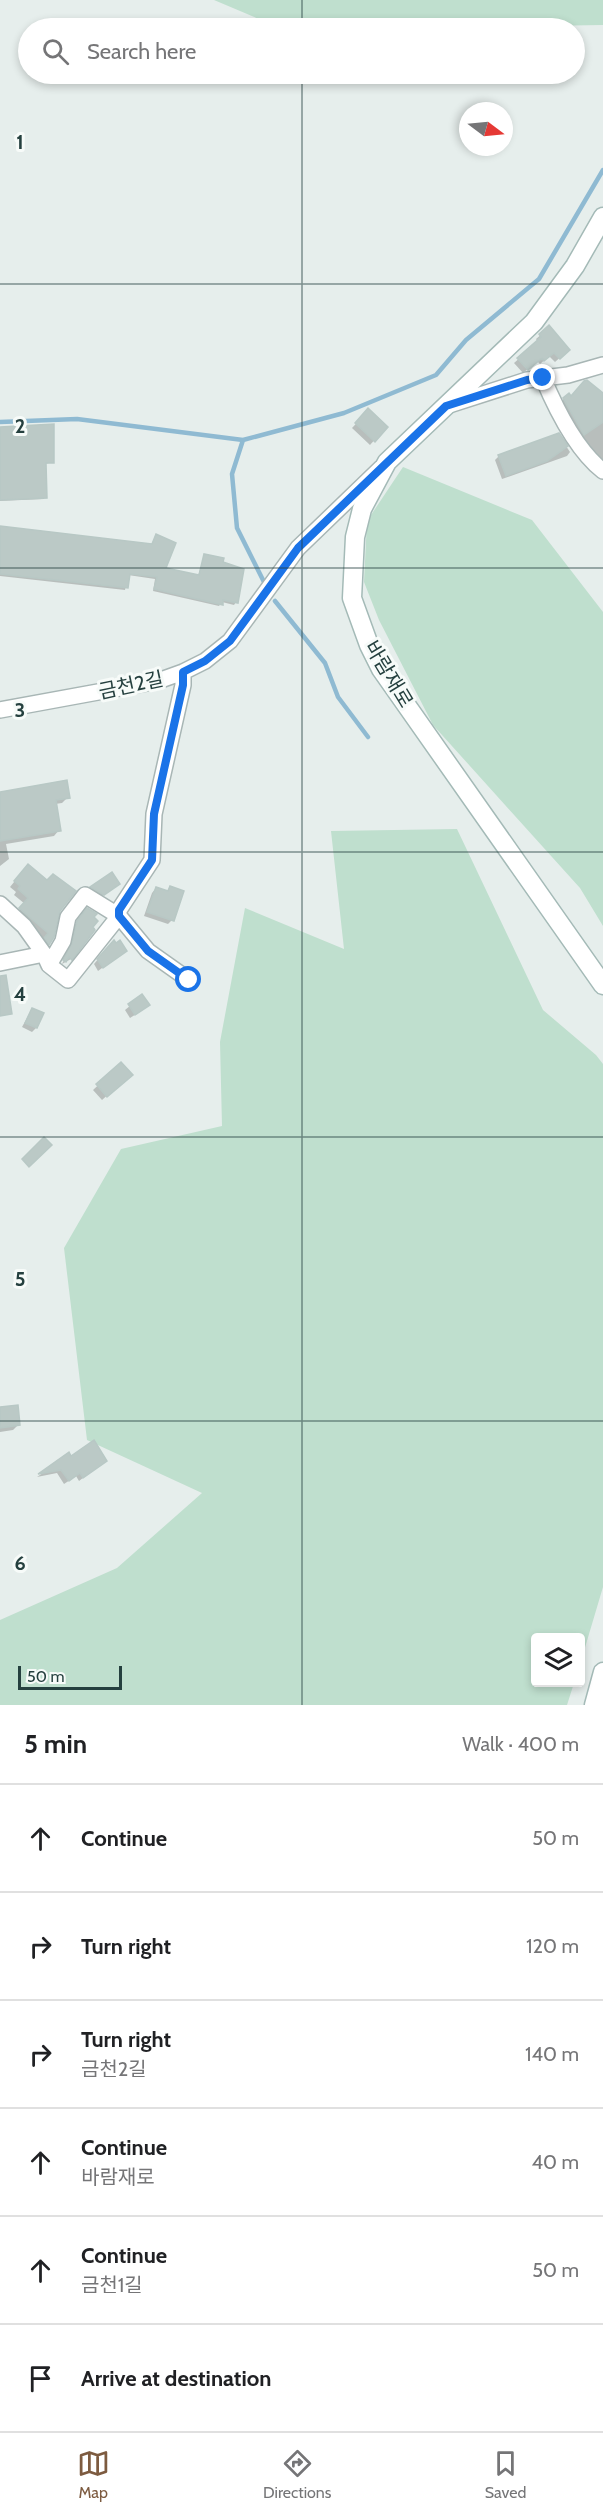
<!DOCTYPE html>
<meta charset="utf-8">
<style>
body{margin:0;font-family:Cabin,"Noto Sans KR",sans-serif;background:#f2f2f2;color:#202124}
.controls{position:absolute;right:18px;bottom:18px;display:grid;overflow:hidden;border-radius:6px;box-shadow:0 3px 9px #0003}
.controls button{width:54px;height:54px;display:grid;place-items:center;padding:0;border:0;border-bottom:2px solid #e0e0e0;background:#fff;color:#202124;font:30px sans-serif}
.compass{position:absolute;left:459px;top:102px;width:54px;height:54px;border-radius:50%;background:#fff;box-shadow:0 3px 9px #0003;rotate:106deg}
.scale{position:absolute;left:18px;bottom:15px;width:104px;box-sizing:border-box;padding-left:6px;border:3px solid #25403f;border-top:0;font-size:16px;line-height:21px;white-space:nowrap;color:#25403f;-webkit-text-stroke:4px #f7fbf9;paint-order:stroke}
.stop{position:absolute;width:18px;height:18px;margin:-14px;border:4px solid #1a73e8;border-radius:50%;background:#fff}
.stop.end{background:#1a73e8;border-color:#fff;box-shadow:0 2px 6px #0008}
.list{margin:0;padding:0;list-style:none}
h2{display:flex;justify-content:space-between;align-items:center;height:78px;margin:0;padding:0 24px;font-size:26px}
h2 small{font-size:20px;font-weight:400;color:#757577}
.list li{display:grid;grid-template-columns:39px 1fr auto;gap:18px;align-items:center;box-sizing:border-box;height:108px;padding:0 24px;border-top:2px solid #e0e0e0}
.list b{display:block;font-size:22px;white-space:nowrap}
.list p{margin:0;font-size:20px;white-space:nowrap;color:#757577}
.list em{font-size:20px;font-style:normal;color:#757577}
.icon{flex:none;width:33px;height:33px;fill:none;stroke:currentColor;stroke-width:2;stroke-linecap:round;stroke-linejoin:round}
.map{position:relative;flex:none;width:603px;height:1705px;overflow:hidden}
.search{position:absolute;background:#fff;box-shadow:0 3px 9px #0003;left:18px;right:18px;top:18px;height:66px;display:flex;align-items:center;gap:15px;box-sizing:border-box;padding:0 21px;border-radius:33px;color:#757577;font-size:22px}
.sheet{height:726px;background:#fff}
nav{display:flex;justify-content:space-around;align-items:center;box-sizing:border-box;height:84px;border-top:2px solid #e0e0e0;background:#fff;font-size:16px;color:#757577}
nav a{display:grid;justify-items:center;gap:3px}
nav .on{color:#7d5b40}
.map>svg:first-child{display:block}
.green{fill:#bfdfce}
.shadow{fill:#0003}
.lines{fill:none;stroke-linecap:round;stroke-linejoin:round}
.stream{stroke:#8fbad2;stroke-width:4.5}
.building{fill:#bbc9c6;stroke:#b8c8c5;stroke-width:1.5}
.street-casing{stroke:#a8b6b5;stroke-width:18}
.secondary-casing{stroke:#a4bab7;stroke-width:21}
.street{stroke:#fff;stroke-width:15}
.secondary{stroke:#fff;stroke-width:18}
.route{stroke:#1a73e8;stroke-width:8}
.grid{fill:none;stroke:#25403f;stroke-width:1.5;stroke-opacity:0.55}
.labels{text-anchor:middle;dominant-baseline:central;stroke-width:6;stroke-linejoin:round;paint-order:stroke}
.street-label{font-size:20px;fill:#25403f;stroke:#f7fbf9}
.grid-label{font-size:20px;text-anchor:middle;font-weight:bold;fill:#25403f;stroke:#f7fbf9;stroke-width:6;stroke-linejoin:round;paint-order:stroke}
</style>
<div class="map">
<svg width="603" height="1705" viewBox="0 0 603 1705">
<rect width="100%" height="100%" fill="#e6eeec"/>
<path class="green" d="M214,0H603V25L540,26L537,28H280Z
M403,467L532,520L603,612V926L580,888L433,725L379,620L364,582L367,521Z
M457,829L543,1010L596,1055L603,1064V1587L581,1661L580,1638H536V1682L574,1683L567,1705H0V1620L117,1568L202,1493L87,1440L64,1248L121,1149L222,1126L220,1042L245,908L344,949L331,831Z"/>
<path class="shadow" d="M549,328L564,354L555,362L549,356L540,364L537,361L523,373L514,363L538,342L536,339Z
M603,394V460L599,461L574,430L560,403L564,399Z
M368,411L386,427L370,445L352,428Z
M0,429L53,462L45,464L44,499L0,501Z
M558,434L570,452L567,456L502,479L495,460L499,456Z
M0,527L151,545L156,536L164,569L198,576L204,556L221,563L236,602L234,605L222,602L219,606L153,591L155,579L128,575L125,590L0,576Z
M0,794L68,797L62,803L55,804L59,830L54,836L6,844L9,859L0,866Z
M23,871L47,882L59,911L48,944L44,949L40,944L44,939L15,914L25,904L14,895L16,892L10,887Z
M111,874L114,888L99,898L88,892Z
M170,887L172,920L168,924L144,916L152,893L156,888L166,892Z
M84,913L93,930L71,959L62,964L70,948L74,926Z
M119,942L125,951L98,971L94,964L111,944Z
M142,996L144,1009L130,1018L125,1010Z
M32,1009L36,1028L32,1032L22,1027Z
M121,1064L131,1074L102,1100L93,1090Z
M0,1409L19,1424L13,1430L0,1432V1471Z
M69,1455L71,1458L105,1461L79,1481L76,1476L64,1484L57,1473L37,1477Z"/>
<g class="lines">
<path class="stream" d="M0,422L77,419L243,440L344,413L436,375L466,340L539,279L603,170
M243,440L232,474L237,528L265,584
M275,601L325,663L338,697L368,737"/>
</g>
<path class="building" d="M549,325L570,350L560,359L554,353L544,361L542,358L528,370L517,358L541,337L539,334Z
M587,380L603,393V422L584,435L563,398L569,393L571,396L584,381Z
M368,408L388,427L375,442L355,423Z
M54,424V463H46L47,498L0,500V427Z
M559,433L568,446L547,461L506,476L498,455Z
M0,526L152,544L156,534L176,543L166,568L199,575L204,554L224,558L223,562L244,569L238,603L223,600V605L154,589L157,577L130,574L128,588L0,574Z
M67,780L70,798L56,800L61,831L0,841V792Z
M28,864L47,880L53,874L76,891L60,911L54,937L49,945L44,938L48,933L19,908L28,898L18,889L20,886L14,881Z
M112,872L120,884L104,895L90,887Z
M170,886L184,891L174,921L147,912L156,887L168,891Z
M87,908L97,914L94,917L98,921L93,927L95,930L72,960L69,957L66,962L63,960L72,943L77,921Z
M114,940L116,943L120,940L127,951L103,968L97,959Z
M6,975L12,1014L0,1016V976Z
M142,994L150,1005L135,1015L128,1004Z
M32,1008L44,1013L37,1028L25,1023Z
M121,1062L133,1075L107,1097L96,1084Z
M44,1137L52,1145L29,1167L22,1159Z
M18,1405L20,1425L0,1428V1407Z
M94,1440L107,1461L83,1478L80,1473L69,1481L61,1470L38,1474L69,1452L71,1456Z"/>
<g class="lines">
<defs>
<path id="street" d="M543,378C556,409 576,450 603,471
M446,406L527,380L568,375L603,365
M0,710L158,681L183,672L205,661L230,641L298,548L381,468
M0,904L24,926L44,954L49,965L68,980L119,916V910L152,860L154,814L183,685V672
M0,963L44,954
M49,965L63,941L68,917L85,895L119,916L148,951L189,980"/>
<path id="secondary" d="M603,217L575,266L534,322L387,462L362,509L355,537L352,598L369,645L381,669L603,985
M594,1705L603,1672"/>
</defs>
<use href="#street" class="street-casing"/>
<use href="#secondary" class="secondary-casing"/>
<use href="#street" class="street"/>
<use href="#secondary" class="secondary"/>
</g>
<g class="lines">
<path class="route" d="M189,980L148,951L119,916V910L152,860L154,814L183,685V672L205,661L230,641L298,548L446,406L527,380L543,378"/>
</g>
<path class="grid" d="M302,0V28M302,74V1705M0,284H603M0,568H603M0,852H603M0,1137H603M0,1421H603"/>
<g class="labels">
<g class="street-label">
<text transform="translate(389 674) rotate(59)">바람재로</text>
<text transform="translate(131 685) rotate(-12)">금천2길</text>
</g>
</g>
<g class="grid-label">
<text x="20" y="149">1</text>
<text x="20" y="433">2</text>
<text x="20" y="717">3</text>
<text x="20" y="1001">4</text>
<text x="20" y="1286">5</text>
<text x="20" y="1570">6</text>
</g>
</svg>
<div class="controls">
<button><svg class="icon" aria-label="layers" viewBox="0 0 24 24"><path d="M12 4l9 5-9 5-9-5zM3 14l9 5 9-5"/></svg></button>
</div>
<svg class="compass" viewBox="-18 -18 36 36"><path d="M0-13l5 13h-10z" fill="#e53935"/><path d="M0 13l5-13h-10z" fill="#757577"/></svg>
<div class="scale">50 m</div>
<div class="stop" style="left:189px;top:980px"></div>
<div class="stop end" style="left:543px;top:378px"></div>
<div class="search"><svg class="icon" aria-label="search" viewBox="0 0 24 24"><circle cx="10" cy="10" r="6"/><path d="M15 15l6 6"/></svg>Search here</div>
</div>
<section class="sheet">
<h2>5 min<small>Walk · 400 m</small></h2>
<ul class="list">
<li><svg class="icon" aria-label="ahead" viewBox="0 0 24 24"><path d="M12 20V5M6 11l6-6 6 6"/></svg><div><b>Continue</b></div><em>50 m</em></li>
<li><svg class="icon" aria-label="right" viewBox="0 0 24 24"><path d="M7 20v-9h11M14 6l5 5-5 5"/></svg><div><b>Turn right</b></div><em>120 m</em></li>
<li><svg class="icon" aria-label="right" viewBox="0 0 24 24"><path d="M7 20v-9h11M14 6l5 5-5 5"/></svg><div><b>Turn right</b><p>금천2길</p></div><em>140 m</em></li>
<li><svg class="icon" aria-label="ahead" viewBox="0 0 24 24"><path d="M12 20V5M6 11l6-6 6 6"/></svg><div><b>Continue</b><p>바람재로</p></div><em>40 m</em></li>
<li><svg class="icon" aria-label="ahead" viewBox="0 0 24 24"><path d="M12 20V5M6 11l6-6 6 6"/></svg><div><b>Continue</b><p>금천1길</p></div><em>50 m</em></li>
<li><svg class="icon" aria-label="arrive" viewBox="0 0 24 24"><path d="M6 21V4h12l-3 4 3 4H6"/></svg><div><b>Arrive at destination</b></div></li>
</ul>
</section>
<nav>
<a class="on"><svg class="icon" aria-label="map" viewBox="0 0 24 24"><path d="M3 6l6-2 6 2 6-2v14l-6 2-6-2-6 2zM9 4v14M15 6v14"/></svg>Map</a>
<a><svg class="icon" aria-label="directions" viewBox="0 0 24 24"><path d="M12 3l9 9-9 9-9-9zM9 14v-3h6M13 9l2 2-2 2"/></svg>Directions</a>
<a><svg class="icon" aria-label="saved" viewBox="0 0 24 24"><path d="M7 4h10v16l-5-4-5 4z"/></svg>Saved</a>
</nav>
